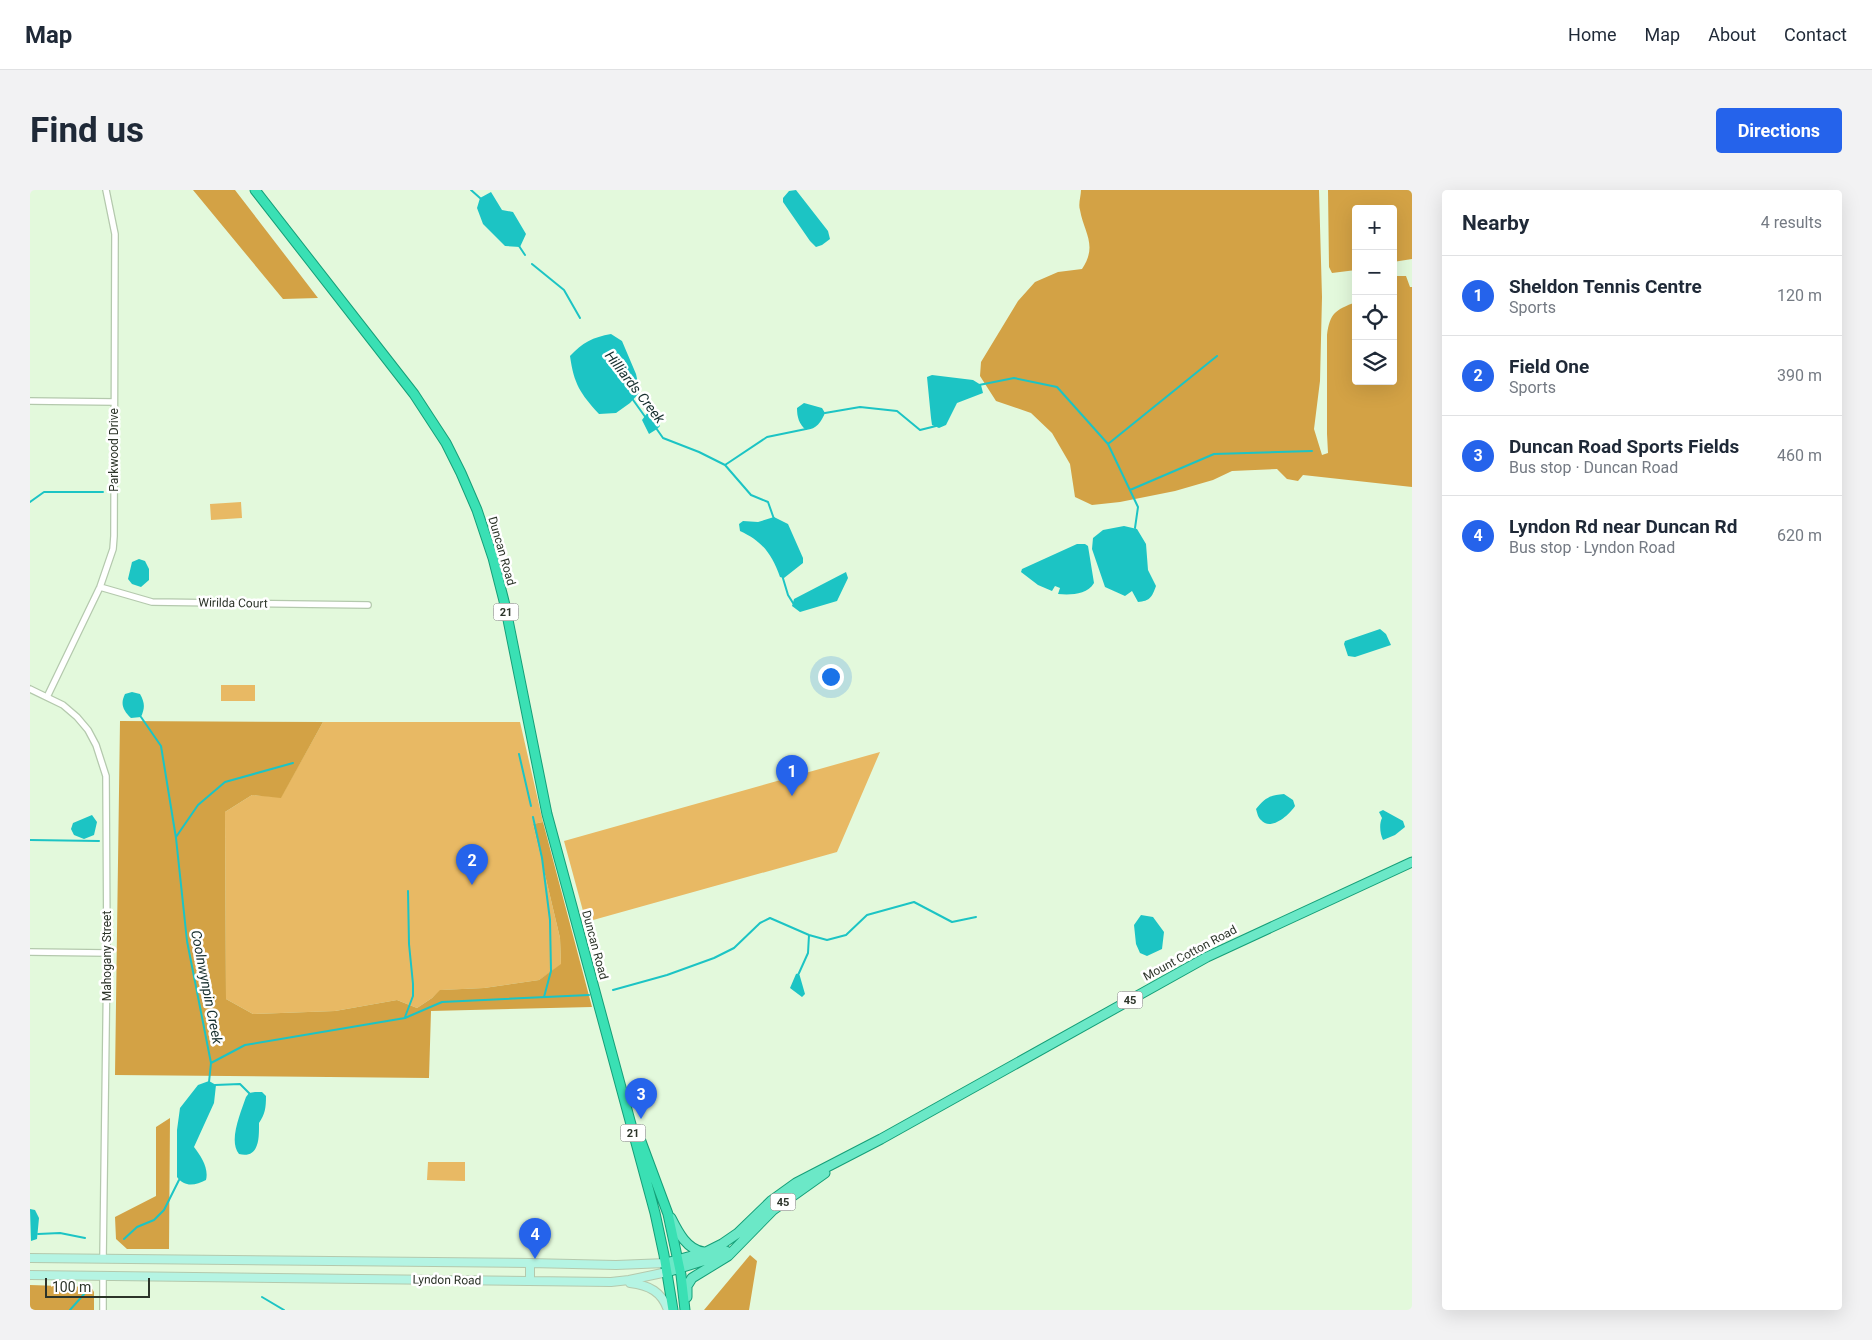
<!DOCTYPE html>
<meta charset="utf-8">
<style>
body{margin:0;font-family:Roboto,sans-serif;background:#f2f2f3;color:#1f2937}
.controls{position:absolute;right:15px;top:15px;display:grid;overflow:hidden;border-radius:5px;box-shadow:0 5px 20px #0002}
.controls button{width:45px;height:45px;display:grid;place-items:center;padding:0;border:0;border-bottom:1px solid #e0e1e3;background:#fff;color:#1f2937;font:25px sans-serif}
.scale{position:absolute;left:15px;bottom:12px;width:105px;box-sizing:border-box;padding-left:5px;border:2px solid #2c3429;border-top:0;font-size:14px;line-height:18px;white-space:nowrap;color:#2c3429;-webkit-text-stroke:4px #fff;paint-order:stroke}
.you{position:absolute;left:800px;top:486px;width:18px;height:18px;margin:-12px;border:4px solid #fff;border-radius:50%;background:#1a73e8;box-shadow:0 0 0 8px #1a73e833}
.badge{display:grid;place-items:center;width:32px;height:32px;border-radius:50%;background:#2563eb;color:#fff;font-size:16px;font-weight:700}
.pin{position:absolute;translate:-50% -41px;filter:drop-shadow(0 1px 2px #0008)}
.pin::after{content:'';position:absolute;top:26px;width:18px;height:15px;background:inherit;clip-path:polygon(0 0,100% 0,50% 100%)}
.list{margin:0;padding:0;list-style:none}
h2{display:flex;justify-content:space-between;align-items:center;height:65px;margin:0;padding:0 20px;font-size:21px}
h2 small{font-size:16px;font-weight:400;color:#747a83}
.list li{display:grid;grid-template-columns:32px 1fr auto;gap:15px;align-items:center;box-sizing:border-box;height:80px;padding:0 20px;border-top:1px solid #e0e1e3}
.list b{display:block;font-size:19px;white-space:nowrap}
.list p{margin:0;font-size:16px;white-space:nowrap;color:#747a83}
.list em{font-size:16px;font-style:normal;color:#747a83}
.icon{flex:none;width:28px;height:28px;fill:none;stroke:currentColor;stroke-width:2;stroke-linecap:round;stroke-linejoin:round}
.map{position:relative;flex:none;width:1382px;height:1120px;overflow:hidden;border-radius:5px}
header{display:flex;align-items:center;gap:30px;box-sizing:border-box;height:70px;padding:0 25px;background:#fff;border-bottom:1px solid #e0e1e3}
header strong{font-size:24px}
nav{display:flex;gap:28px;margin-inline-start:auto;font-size:18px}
.intro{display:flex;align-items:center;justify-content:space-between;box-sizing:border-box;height:120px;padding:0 30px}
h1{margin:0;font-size:35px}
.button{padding:12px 22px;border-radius:5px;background:#2563eb;color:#fff;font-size:18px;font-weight:700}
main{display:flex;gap:30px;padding:0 30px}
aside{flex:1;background:#fff;border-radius:5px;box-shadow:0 5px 20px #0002}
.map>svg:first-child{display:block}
.green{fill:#e8b964}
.forest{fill:#d3a245}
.water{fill:#1cc4c4}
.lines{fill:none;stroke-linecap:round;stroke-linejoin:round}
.stream{stroke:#1cc4c4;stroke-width:2}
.minor-casing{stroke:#b4c9ad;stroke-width:8}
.secondary-casing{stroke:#b4c9ad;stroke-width:10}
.primary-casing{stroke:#159f78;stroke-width:11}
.trunk-casing{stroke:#159f78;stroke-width:11}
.minor{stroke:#fff;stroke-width:5.5}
.secondary{stroke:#b5f4e3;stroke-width:8}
.primary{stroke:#6be8c7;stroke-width:9}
.trunk{stroke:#3ae0b4;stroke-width:9}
.labels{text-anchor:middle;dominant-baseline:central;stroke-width:5;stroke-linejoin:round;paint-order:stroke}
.shield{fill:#fff;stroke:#6b7169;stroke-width:1}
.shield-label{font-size:11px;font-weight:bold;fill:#2c3429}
.street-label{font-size:12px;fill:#2c3429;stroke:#fff}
.water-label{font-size:14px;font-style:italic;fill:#162e2e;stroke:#fff}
</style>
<header>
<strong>Map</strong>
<nav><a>Home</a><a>Map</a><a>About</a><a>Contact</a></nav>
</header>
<div class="intro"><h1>Find us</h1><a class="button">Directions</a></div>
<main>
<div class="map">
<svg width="1382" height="1120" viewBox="0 0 1382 1120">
<rect width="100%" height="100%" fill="#e3f9dc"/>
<path class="green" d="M211,312L212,328L181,330L180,314Z
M191,495H225V511H191Z
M293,532H490L513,632L503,634L530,748L531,775L509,790L454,798L411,800L402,808L387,818L367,810L305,821L223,824L196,809L195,622L222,605L251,607Z
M850,562L807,662L556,732L534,651Z
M398,972H435V991L397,990Z"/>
<path class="forest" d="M163,0H205L288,108L253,109Z
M1051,0H1289L1292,107L1290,191L1284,239L1292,265L1298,263L1297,244V145C1300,123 1305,120 1326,112V191H1363V86H1376L1380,97H1382V297L1273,285L1268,291L1257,289L1247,279L1202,281L1183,290L1145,301L1090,312L1062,315L1045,307L1040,274L1022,243L1001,223L966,211L950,186L951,172L988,111L1005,92L1028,82L1052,79C1068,55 1054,43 1050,20C1048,14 1051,6 1051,0Z
M1298,0H1382V69L1363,72V19H1326V80L1302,83L1299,77Z
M90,531L293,532L251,608L222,605L195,622L196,809L223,824L305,821L367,810L387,818L402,808L410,800L454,798L509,790L531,774L530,748L503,634L513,632L562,817L401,821L399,888L85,885Z
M140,928L139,1059H97L86,1049L85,1027L126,1006V937Z
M720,1065L727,1071L719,1120H674Z
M0,1095L61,1097L64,1102V1120H0Z"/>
<path class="water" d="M766,0L798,41L800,49L792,55L786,57L780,51L753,12V8L759,1Z
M461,2L472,20L483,22L496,44L490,57L475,56L453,34L447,18L450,8Z
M581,144L592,151L606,184L610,202L600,213L586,223L569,224C550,203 544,194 540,166C552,153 563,147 581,144Z
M902,185L943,190L951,195L953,203L927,213L916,235L909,238L902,235L901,228L897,187Z
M774,213L792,218L795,223C791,232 787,239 776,240C769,234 767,227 767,218Z
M618,222L628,223L630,236L627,239L619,244L612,230Z
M744,327L758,334L773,368V373L754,388L750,387C742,364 732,351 710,341L709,334L713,331L728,332Z
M1094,336L1107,339L1116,354L1118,380L1126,396C1122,407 1120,411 1108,412L1102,401L1095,406L1075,397L1062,359L1063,348L1073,340Z
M1047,354H1055L1058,356L1064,393C1057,405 1040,405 1028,404L1030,398L1025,396L1022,401L1008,395L991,382L992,379Z
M109,369L115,371L119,379V390L111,397L102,394L98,389L102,372Z
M816,382L818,388L807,411L770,422L762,416L764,409Z
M1350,439L1356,444L1361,455L1325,467L1318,466L1314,454L1315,451Z
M102,502L110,504C115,513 115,518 111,527L101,528C93,520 90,514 95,504Z
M1254,604L1263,610L1265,616C1260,624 1241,642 1231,630C1228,628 1227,622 1226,619C1235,608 1240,605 1254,604Z
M1353,620L1373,631L1375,637L1365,645L1353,650C1350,644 1349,634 1352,628L1349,622Z
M62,625L67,632L64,645L54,649L44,645L41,639L43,633Z
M1111,725L1123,727L1134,742L1132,759L1117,766L1110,763L1106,754L1104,735Z
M769,783L775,804L772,807L760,798L766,784Z
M179,891L186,895L184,913L164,957C171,966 179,978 176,990C166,995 155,998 147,987V940L150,918L168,895Z
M225,902H232L236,906C236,918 235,924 229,933C229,947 230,969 209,964C198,951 211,922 216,907L219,903Z
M0,1019L5,1020L9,1028L7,1049L1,1051Z"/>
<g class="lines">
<path class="stream" d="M441,0L450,8
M489,56L495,65
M502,74L534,100L550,128
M949,195L984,188L1027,197L1078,254L1108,317L1105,338
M601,207L616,228
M795,223L830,217L867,221L890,240L906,236
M626,238L633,248L669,262L695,275L721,305L738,312L744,329
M1078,254L1187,166
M695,275L737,247L776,239
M1100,300L1184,264L1282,261
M0,312L14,302H73
M752,385L758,405L763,413
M111,527L131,556L146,648L157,751L181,873L179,892
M489,564L501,616
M503,627L512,668L520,730L521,781L514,807
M146,647L168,615L195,592L263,573
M0,650L69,651
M769,783L778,763L779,745
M583,800L637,785L684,768L704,758L730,733L740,728L779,745L797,750L816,745L837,725L884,712L922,732L946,727
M375,827L383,806V794L379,754L378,701
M181,873L215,855L375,828L412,812L559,805
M185,895L210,894L219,903
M8,1044L30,1043L55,1048
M94,1049L107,1037L124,1030L134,1020L149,990
M232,1107L254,1120
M40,1120L55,1103"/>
<defs>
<path id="minor" d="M0,211L84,212
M70,397L122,412L338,415
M0,499L33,515L47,527L58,540L66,555L76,586L77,763L73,1069
M17,507L70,397L83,359L84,346L85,44L76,0
M0,762L77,763
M73,1120V1086"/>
<path id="secondary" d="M0,1068L500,1073L586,1075L636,1073
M0,1085L581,1092L599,1090L637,1082
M500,1091V1073
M600,1093C619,1095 632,1102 638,1120"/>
<path id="primary" d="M641,1028C648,1042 657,1060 674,1062
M636,1073L676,1062L692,1054L708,1043L741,1011L766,993L851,949L1177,767L1382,672
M637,1082L682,1068L696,1061
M657,1107V1096L662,1088L698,1066L743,1020L795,983"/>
<path id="trunk" d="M225,0L384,204L416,253L431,283L447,320L463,368L475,415L517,624L625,1023L634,1065L643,1120
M609,946L638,1024L651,1085L655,1120"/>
</defs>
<use href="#minor" class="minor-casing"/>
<use href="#secondary" class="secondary-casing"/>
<use href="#primary" class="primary-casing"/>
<use href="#trunk" class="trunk-casing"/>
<use href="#minor" class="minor"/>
<use href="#secondary" class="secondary"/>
<use href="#primary" class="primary"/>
<use href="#trunk" class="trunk"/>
</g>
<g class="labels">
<g class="shield">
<rect x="463.5" y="413.5" width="25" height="17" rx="4"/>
<rect x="1087.5" y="801.5" width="25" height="17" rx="4"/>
<rect x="590.5" y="934.5" width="25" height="17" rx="4"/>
<rect x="740.5" y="1003.5" width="25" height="17" rx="4"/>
</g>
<g class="shield-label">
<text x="476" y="422">21</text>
<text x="1100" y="810">45</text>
<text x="603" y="943">21</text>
<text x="753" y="1012">45</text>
</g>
<g class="street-label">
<text transform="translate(84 260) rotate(-90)">Parkwood Drive</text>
<text transform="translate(472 361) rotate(74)">Duncan Road</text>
<text transform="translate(203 413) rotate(1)">Wirilda Court</text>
<text transform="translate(565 755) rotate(75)">Duncan Road</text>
<text transform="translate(1160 763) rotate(-28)">Mount Cotton Road</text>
<text transform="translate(77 766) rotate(-90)">Mahogany Street</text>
<text transform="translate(417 1090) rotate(1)">Lyndon Road</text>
</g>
<g class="water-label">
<text transform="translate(605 197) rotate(52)">Hilliards Creek</text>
<text transform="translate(177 797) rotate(79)">Coolnwynpin Creek</text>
</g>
</g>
</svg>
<div class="controls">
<button>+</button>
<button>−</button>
<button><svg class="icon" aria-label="locate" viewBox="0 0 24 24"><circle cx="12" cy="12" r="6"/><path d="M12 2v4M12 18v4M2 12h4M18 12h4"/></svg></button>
<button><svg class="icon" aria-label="layers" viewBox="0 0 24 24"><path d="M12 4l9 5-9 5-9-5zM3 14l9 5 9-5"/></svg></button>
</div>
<div class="scale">100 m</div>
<div class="you"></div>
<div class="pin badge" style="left:762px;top:606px">1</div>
<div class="pin badge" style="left:442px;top:695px">2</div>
<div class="pin badge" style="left:611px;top:929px">3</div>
<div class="pin badge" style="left:505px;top:1069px">4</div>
</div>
<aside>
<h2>Nearby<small>4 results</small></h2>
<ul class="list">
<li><span class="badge">1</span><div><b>Sheldon Tennis Centre</b><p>Sports</p></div><em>120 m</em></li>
<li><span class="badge">2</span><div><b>Field One</b><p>Sports</p></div><em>390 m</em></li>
<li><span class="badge">3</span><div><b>Duncan Road Sports Fields</b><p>Bus stop · Duncan Road</p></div><em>460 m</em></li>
<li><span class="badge">4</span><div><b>Lyndon Rd near Duncan Rd</b><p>Bus stop · Lyndon Road</p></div><em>620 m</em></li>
</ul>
</aside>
</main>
